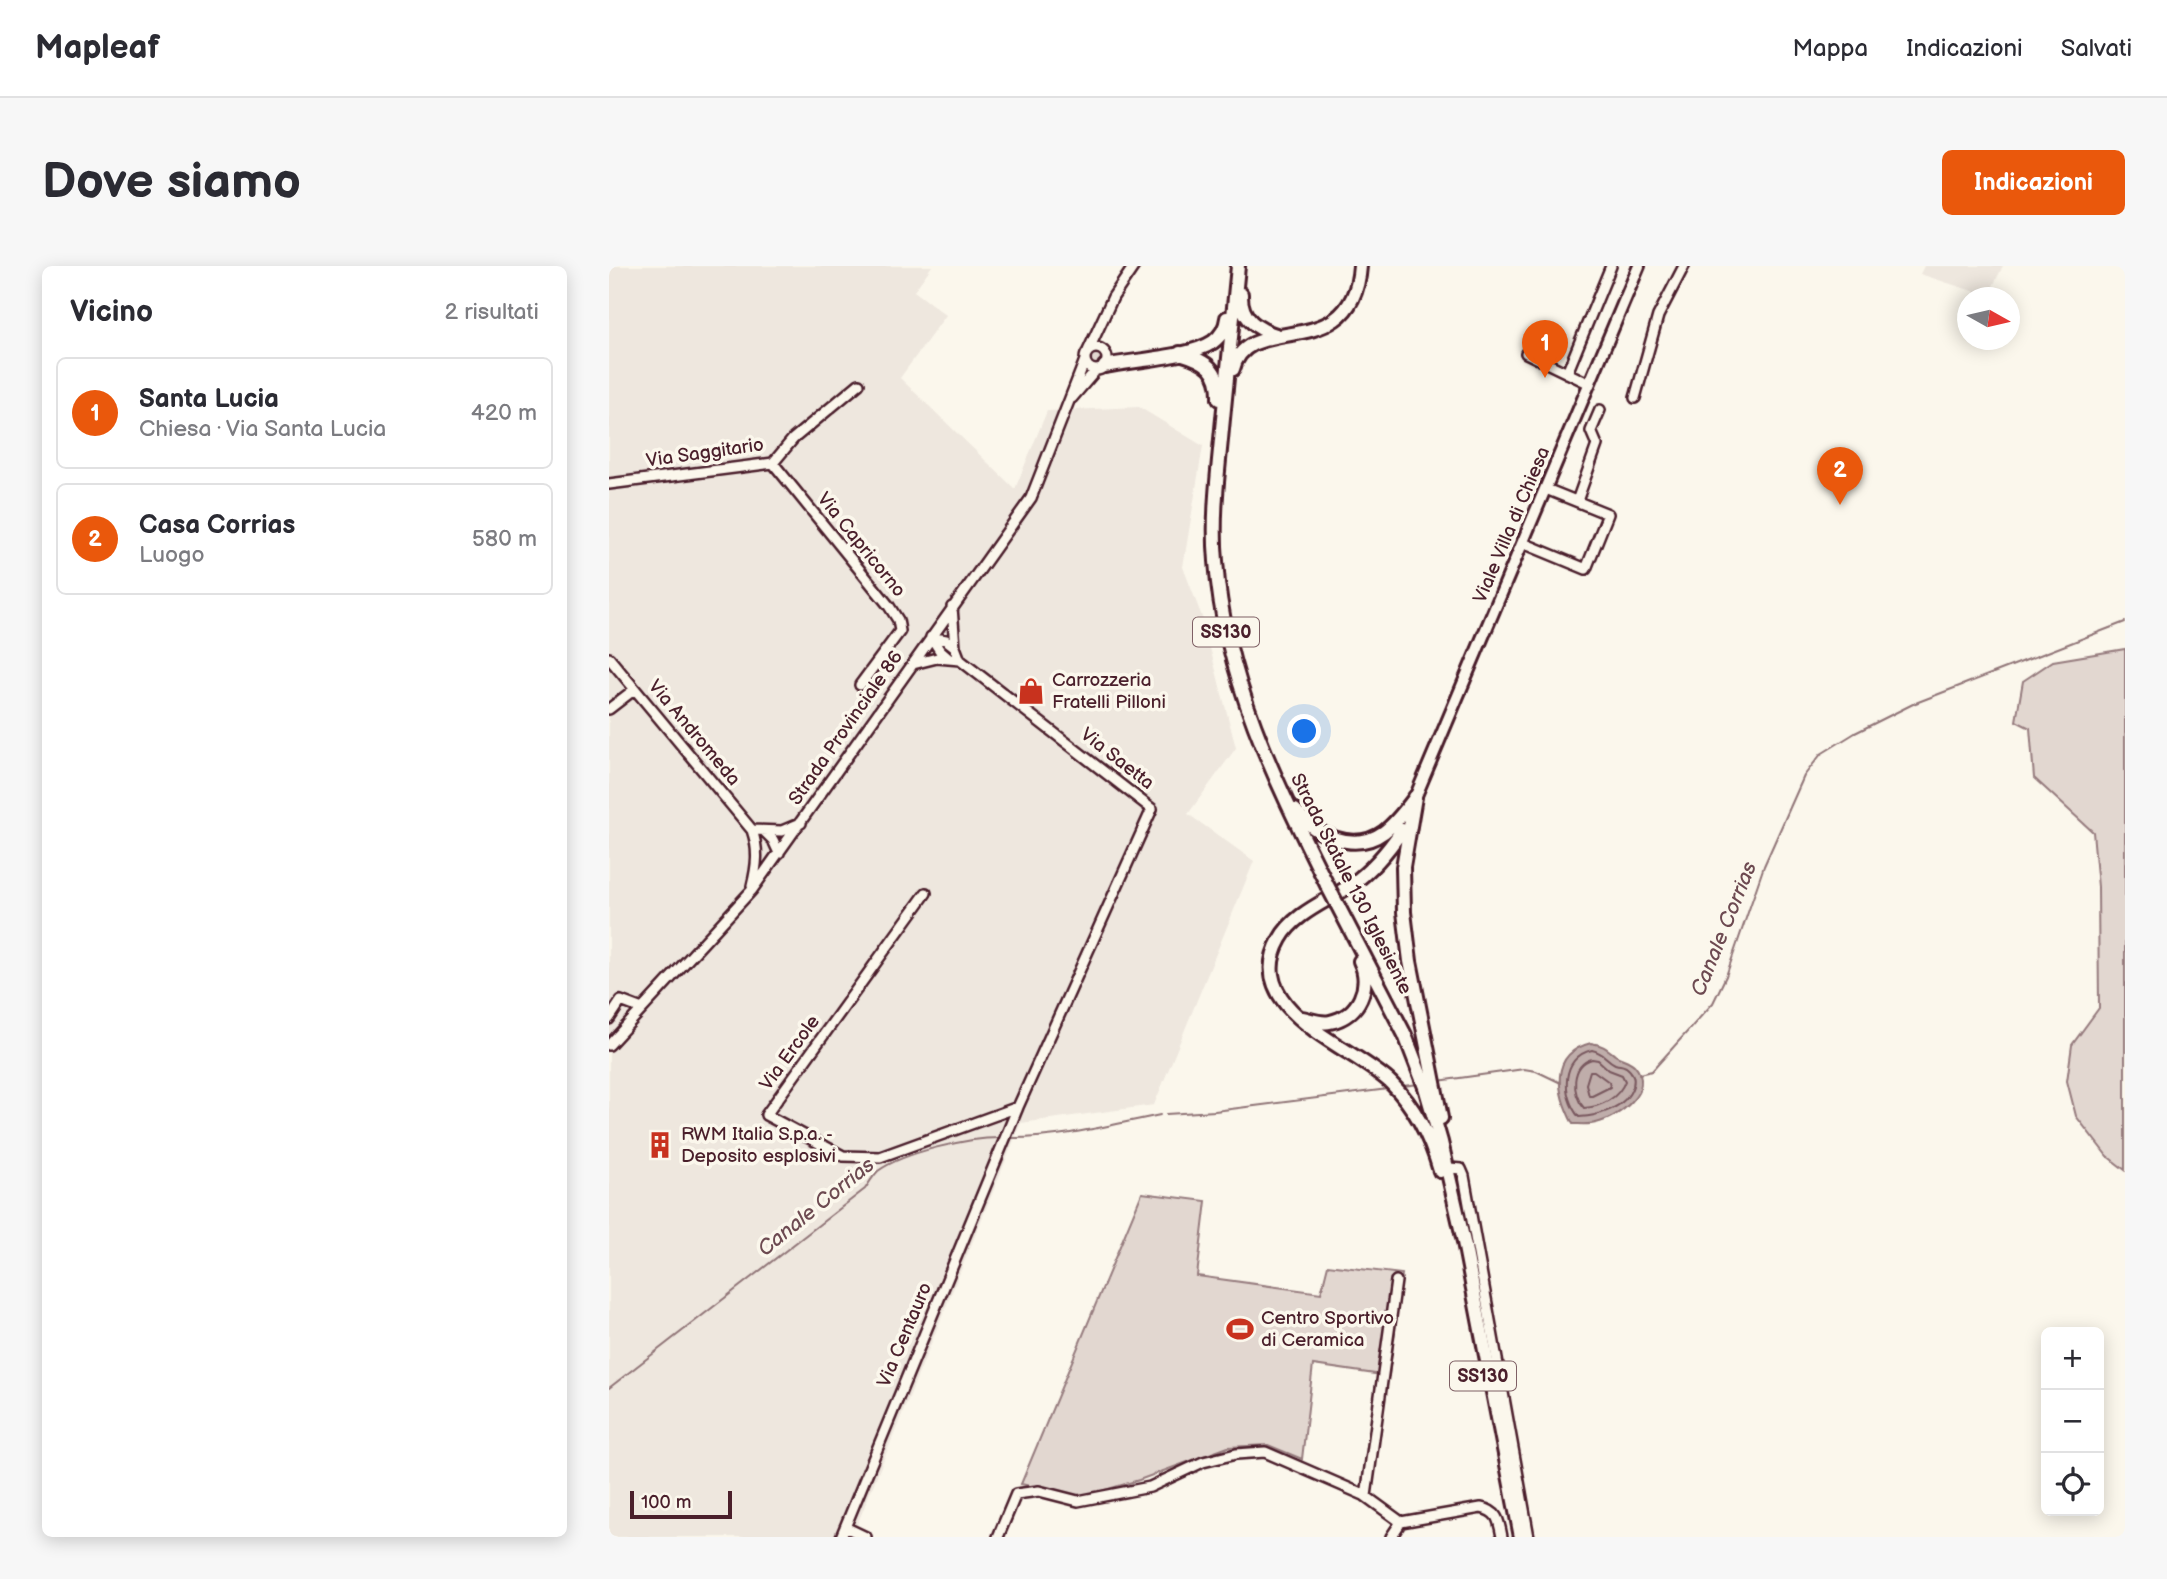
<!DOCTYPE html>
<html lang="it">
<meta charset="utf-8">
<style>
body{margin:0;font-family:"Balsamiq Sans",sans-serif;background:#f7f7f7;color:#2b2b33}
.controls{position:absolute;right:21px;bottom:21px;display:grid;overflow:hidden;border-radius:10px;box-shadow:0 4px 18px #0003}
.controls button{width:63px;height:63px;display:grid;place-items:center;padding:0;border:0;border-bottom:2px solid #e1e1e2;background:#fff;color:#2b2b33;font:35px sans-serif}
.compass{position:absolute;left:1348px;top:21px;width:63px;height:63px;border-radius:50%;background:#fff;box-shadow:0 4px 18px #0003;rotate:98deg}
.scale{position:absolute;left:21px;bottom:18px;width:102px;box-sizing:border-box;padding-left:7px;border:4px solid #4a1f2b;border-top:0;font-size:19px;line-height:24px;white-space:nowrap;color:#4a1f2b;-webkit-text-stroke:5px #fbf7ec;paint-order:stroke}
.you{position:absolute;left:696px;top:466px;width:24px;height:24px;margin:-18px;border:5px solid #fff;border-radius:50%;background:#1a73e8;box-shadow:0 0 0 10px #1a73e833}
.badge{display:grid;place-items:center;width:46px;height:46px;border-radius:50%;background:#ea580c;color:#fff;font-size:23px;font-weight:700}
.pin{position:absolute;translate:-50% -58px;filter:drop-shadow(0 2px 4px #0008)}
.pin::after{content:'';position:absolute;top:37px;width:24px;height:21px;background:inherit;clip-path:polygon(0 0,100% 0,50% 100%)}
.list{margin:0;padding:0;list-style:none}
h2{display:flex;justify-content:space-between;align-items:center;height:91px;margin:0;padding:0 28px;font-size:30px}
h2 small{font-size:23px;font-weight:400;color:#7c7c81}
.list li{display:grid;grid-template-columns:46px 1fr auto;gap:21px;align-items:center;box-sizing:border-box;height:112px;margin:0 14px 14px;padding:0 14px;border:2px solid #e1e1e2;border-radius:10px}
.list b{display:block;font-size:26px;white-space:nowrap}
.list p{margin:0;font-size:23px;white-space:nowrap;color:#7c7c81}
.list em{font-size:23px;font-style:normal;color:#7c7c81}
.icon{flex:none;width:38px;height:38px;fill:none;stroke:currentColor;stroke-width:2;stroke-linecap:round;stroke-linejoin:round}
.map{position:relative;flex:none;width:1516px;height:1271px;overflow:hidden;border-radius:10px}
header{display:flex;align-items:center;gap:42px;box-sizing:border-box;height:98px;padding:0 35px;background:#fff;border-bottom:2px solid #e1e1e2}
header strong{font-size:33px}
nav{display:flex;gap:38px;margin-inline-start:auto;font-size:24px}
.intro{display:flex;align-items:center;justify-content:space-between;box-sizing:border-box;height:168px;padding:0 42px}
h1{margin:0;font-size:49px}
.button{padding:18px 32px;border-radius:10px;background:#ea580c;color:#fff;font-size:24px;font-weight:700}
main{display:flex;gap:42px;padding:0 42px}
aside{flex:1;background:#fff;border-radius:10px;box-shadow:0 4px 18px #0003}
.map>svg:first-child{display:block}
.built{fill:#eee7de}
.green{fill:#e2d7d0;stroke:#967b7e;stroke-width:2}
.water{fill:#bfadaa;stroke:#907477;stroke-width:2}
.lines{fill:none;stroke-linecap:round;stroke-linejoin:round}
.shore{stroke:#79585e;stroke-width:2}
.stream{stroke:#907477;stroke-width:2}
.minor-casing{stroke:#4a1f2b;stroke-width:14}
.major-casing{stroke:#4a1f2b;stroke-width:16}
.highway-casing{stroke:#4a1f2b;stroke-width:18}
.minor{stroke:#fbf7ec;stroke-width:9}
.major{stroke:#fbf7ec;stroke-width:10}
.highway{stroke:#fbf7ec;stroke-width:12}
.highway-bridge-casing{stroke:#4a1f2b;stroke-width:18;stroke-linecap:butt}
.highway-bridge{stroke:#fbf7ec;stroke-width:12}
.labels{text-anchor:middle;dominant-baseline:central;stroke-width:7;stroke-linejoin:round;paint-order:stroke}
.shield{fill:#fbf7ec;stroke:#7f6065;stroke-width:2}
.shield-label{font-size:18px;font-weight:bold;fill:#4a1f2b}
.street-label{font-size:19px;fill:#4a1f2b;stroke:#fbf7ec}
.poi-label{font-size:19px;fill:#4a1f2b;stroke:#fbf7ec;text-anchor:start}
.water-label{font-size:21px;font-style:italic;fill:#6d4a51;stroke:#fbf7ec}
</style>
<header>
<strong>Mapleaf</strong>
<nav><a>Mappa</a><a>Indicazioni</a><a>Salvati</a></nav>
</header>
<div class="intro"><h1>Dove siamo</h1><a class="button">Indicazioni</a></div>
<main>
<aside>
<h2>Vicino<small>2 risultati</small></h2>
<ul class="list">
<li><span class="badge">1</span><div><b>Santa Lucia</b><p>Chiesa · Via Santa Lucia</p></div><em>420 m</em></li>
<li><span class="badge">2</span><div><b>Casa Corrias</b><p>Luogo</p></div><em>580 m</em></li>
</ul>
</aside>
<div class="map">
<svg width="1516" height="1271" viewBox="0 0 1516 1271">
<rect width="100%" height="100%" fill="#fbf7ec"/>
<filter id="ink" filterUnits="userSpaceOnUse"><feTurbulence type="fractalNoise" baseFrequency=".0143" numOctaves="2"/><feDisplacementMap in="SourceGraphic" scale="14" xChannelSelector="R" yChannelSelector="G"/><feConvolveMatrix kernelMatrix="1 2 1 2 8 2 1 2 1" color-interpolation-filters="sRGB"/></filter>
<g filter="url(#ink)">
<path class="built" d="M0,0H323L305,25L337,49L291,112L406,223L438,145L530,141L594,180L574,301L593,351L627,482L579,548L645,595L545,839L412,857L243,1271H0Z
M1315,0H1394L1379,30L1311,8Z"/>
<path class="green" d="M478 93a9 9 0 1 1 18 0a9 9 0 1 1-18 0Z
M1516,383V904L1498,890L1467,850L1458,815L1463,779L1490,742L1489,621L1484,566L1425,512L1421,462L1407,455L1414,415L1444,395Z
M533,927L597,935L588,1010L712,1027L719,999L793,1008L780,1110L704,1099L693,1193L659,1179L619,1181L530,1214L472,1231L412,1218Z"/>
<path class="water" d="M982,777C994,779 997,782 1006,789C1012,793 1020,794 1025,799C1048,824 1009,852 987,857C980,859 971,858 964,858C948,828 939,788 982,777Z"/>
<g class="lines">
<path class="shore" d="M983,784C996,787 996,793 1006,798C1012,800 1011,798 1017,801C1024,806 1026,813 1024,820C1017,842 990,850 970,851C952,830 952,791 983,784Z
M983,793L989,794L1000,804L1013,809L1016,815C1010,832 992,841 975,842C962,828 962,799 983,793Z
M981,805H985L1000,816L1001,821L983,830H980L977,818Z"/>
<path class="stream" d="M1030,808L1043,805L1104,737L1117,710L1155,600L1195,510L1212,488L1246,467L1304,438L1516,356
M829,815L915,803L927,805L952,817
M794,820L810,818
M557,848L606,845L779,823
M400,872C451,873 501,859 551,849
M0,1122L256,923C260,917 264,910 269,905C295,886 359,872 391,872"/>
<defs>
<path id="minor" d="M476 93a11 11 0 1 1 22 0a11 11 0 1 1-22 0Z
M479,85L504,31L525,0
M917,87L981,118
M958,107L1002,0
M463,132L487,104
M1026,132L1049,50L1075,0
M164,197L280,340L289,354L291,365L251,419
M0,218L164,197L184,173L250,118
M968,235L988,179L982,165L991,144
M914,277L977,303L999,248L937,223
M343,341L346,381L351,394
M322,371L331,385L339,392
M322,371L337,374L346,381
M0,392L143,564C150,584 148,600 143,620
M0,443L26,423
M143,564L173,565L192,557
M156,566L164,574L170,587
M317,627L157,849L234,890L271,891L409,841
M0,753L12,735L33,743
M0,779L143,624L422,232L476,94
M841,902L852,903L855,910L920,1271
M757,1230L787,1015
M236,1261L257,1271
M232,1271L409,841L543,543L351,394L328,392L304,398
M389,1271L407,1228L430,1225L469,1235L541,1221L594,1196L627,1188L656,1186L755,1229L792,1256L872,1242C889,1245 890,1255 893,1271
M782,1271L792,1256"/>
<path id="major" d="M803,539L1030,0"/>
<path id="highway" d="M629,0C624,54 618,109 613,163C609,207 603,251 607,295C615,412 667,516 718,619
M632,28C631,53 649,64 670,70
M571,87C598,95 611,103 610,133
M496,100C524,94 582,91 604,76C612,70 617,62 618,52
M624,103C639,43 744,100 751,0
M806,531L794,601L795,646L801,695L832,852
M686,544C706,569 745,588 775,566C787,557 796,545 805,533
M793,564C779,585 763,604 742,619C719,635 685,647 671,673C631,744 744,780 782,817C806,841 822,873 831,905
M729,640L796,769L816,821L832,876L855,976L912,1271
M693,752C703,754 712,758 721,756C750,750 763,720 751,695"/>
</defs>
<use href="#minor" class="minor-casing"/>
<use href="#major" class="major-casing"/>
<use href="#highway" class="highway-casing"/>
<use href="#minor" class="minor"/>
<use href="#major" class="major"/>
<use href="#highway" class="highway"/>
<defs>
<path id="highway-bridge" d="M718,619L729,640"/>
</defs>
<use href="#highway-bridge" class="highway-bridge-casing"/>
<use href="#highway-bridge" class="highway-bridge"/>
</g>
</g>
<defs>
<symbol id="shop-bare" viewBox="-9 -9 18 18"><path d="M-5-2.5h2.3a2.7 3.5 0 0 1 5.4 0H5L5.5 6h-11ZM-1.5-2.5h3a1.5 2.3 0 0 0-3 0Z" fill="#c8321e" stroke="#fbf7ec" stroke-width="2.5" paint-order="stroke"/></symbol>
<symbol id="building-bare" viewBox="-9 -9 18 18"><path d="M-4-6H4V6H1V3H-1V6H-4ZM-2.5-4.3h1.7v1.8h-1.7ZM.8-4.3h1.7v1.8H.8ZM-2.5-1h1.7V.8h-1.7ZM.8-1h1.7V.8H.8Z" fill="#c8321e" stroke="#fbf7ec" stroke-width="2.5" paint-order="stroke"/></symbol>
<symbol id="stadium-bare" viewBox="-9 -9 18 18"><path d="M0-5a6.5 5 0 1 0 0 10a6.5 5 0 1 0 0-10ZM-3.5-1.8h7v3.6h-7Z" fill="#c8321e" stroke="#fbf7ec" stroke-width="2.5" paint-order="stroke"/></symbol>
</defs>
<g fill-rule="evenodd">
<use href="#shop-bare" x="403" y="406" width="38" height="38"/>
<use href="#building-bare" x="32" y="860" width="38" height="38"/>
<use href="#stadium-bare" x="612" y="1044" width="38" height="38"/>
</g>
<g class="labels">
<g class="shield">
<rect x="584" y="351.5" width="66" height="29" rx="5"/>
<rect x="841" y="1095.5" width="66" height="29" rx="5"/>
</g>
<g class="shield-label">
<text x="617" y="366">SS130</text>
<text x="874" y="1110">SS130</text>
</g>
<g class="street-label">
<text transform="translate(96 187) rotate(-8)">Via Saggitario</text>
<text transform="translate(903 259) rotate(-67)">Viale Villa di Chiesa</text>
<text transform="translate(252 279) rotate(51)">Via Capricorno</text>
<text transform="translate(237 462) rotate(-55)">Strada Provinciale 86</text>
<text transform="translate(85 467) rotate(50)">Via Andromeda</text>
<text transform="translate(508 493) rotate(38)">Via Saetta</text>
<text transform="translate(742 618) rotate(63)">Strada Statale 130 Iglesiente</text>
<text transform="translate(181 787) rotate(-54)">Via Ercole</text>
<text transform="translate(296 1069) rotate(-67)">Via Centauro</text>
</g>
<g class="poi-label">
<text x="443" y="414">Carrozzeria<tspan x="443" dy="22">Fratelli Pilloni</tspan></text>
<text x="72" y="868">RWM Italia S.p.a. -<tspan x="72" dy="22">Deposito esplosivi</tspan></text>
<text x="652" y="1052">Centro Sportivo<tspan x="652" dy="22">di Ceramica</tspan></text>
</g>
<g class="water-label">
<text transform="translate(1115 663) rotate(-68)">Canale Corrias</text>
<text transform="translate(207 941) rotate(-39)">Canale Corrias</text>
</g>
</g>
</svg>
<div class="controls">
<button>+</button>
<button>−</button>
<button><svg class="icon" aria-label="locate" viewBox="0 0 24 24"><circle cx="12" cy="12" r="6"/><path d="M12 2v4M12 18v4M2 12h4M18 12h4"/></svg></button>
</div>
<svg class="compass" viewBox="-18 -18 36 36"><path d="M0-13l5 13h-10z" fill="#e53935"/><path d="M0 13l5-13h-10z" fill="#7c7c81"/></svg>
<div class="scale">100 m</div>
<div class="you"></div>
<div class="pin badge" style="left:936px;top:112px">1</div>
<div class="pin badge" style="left:1231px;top:239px">2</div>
</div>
</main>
